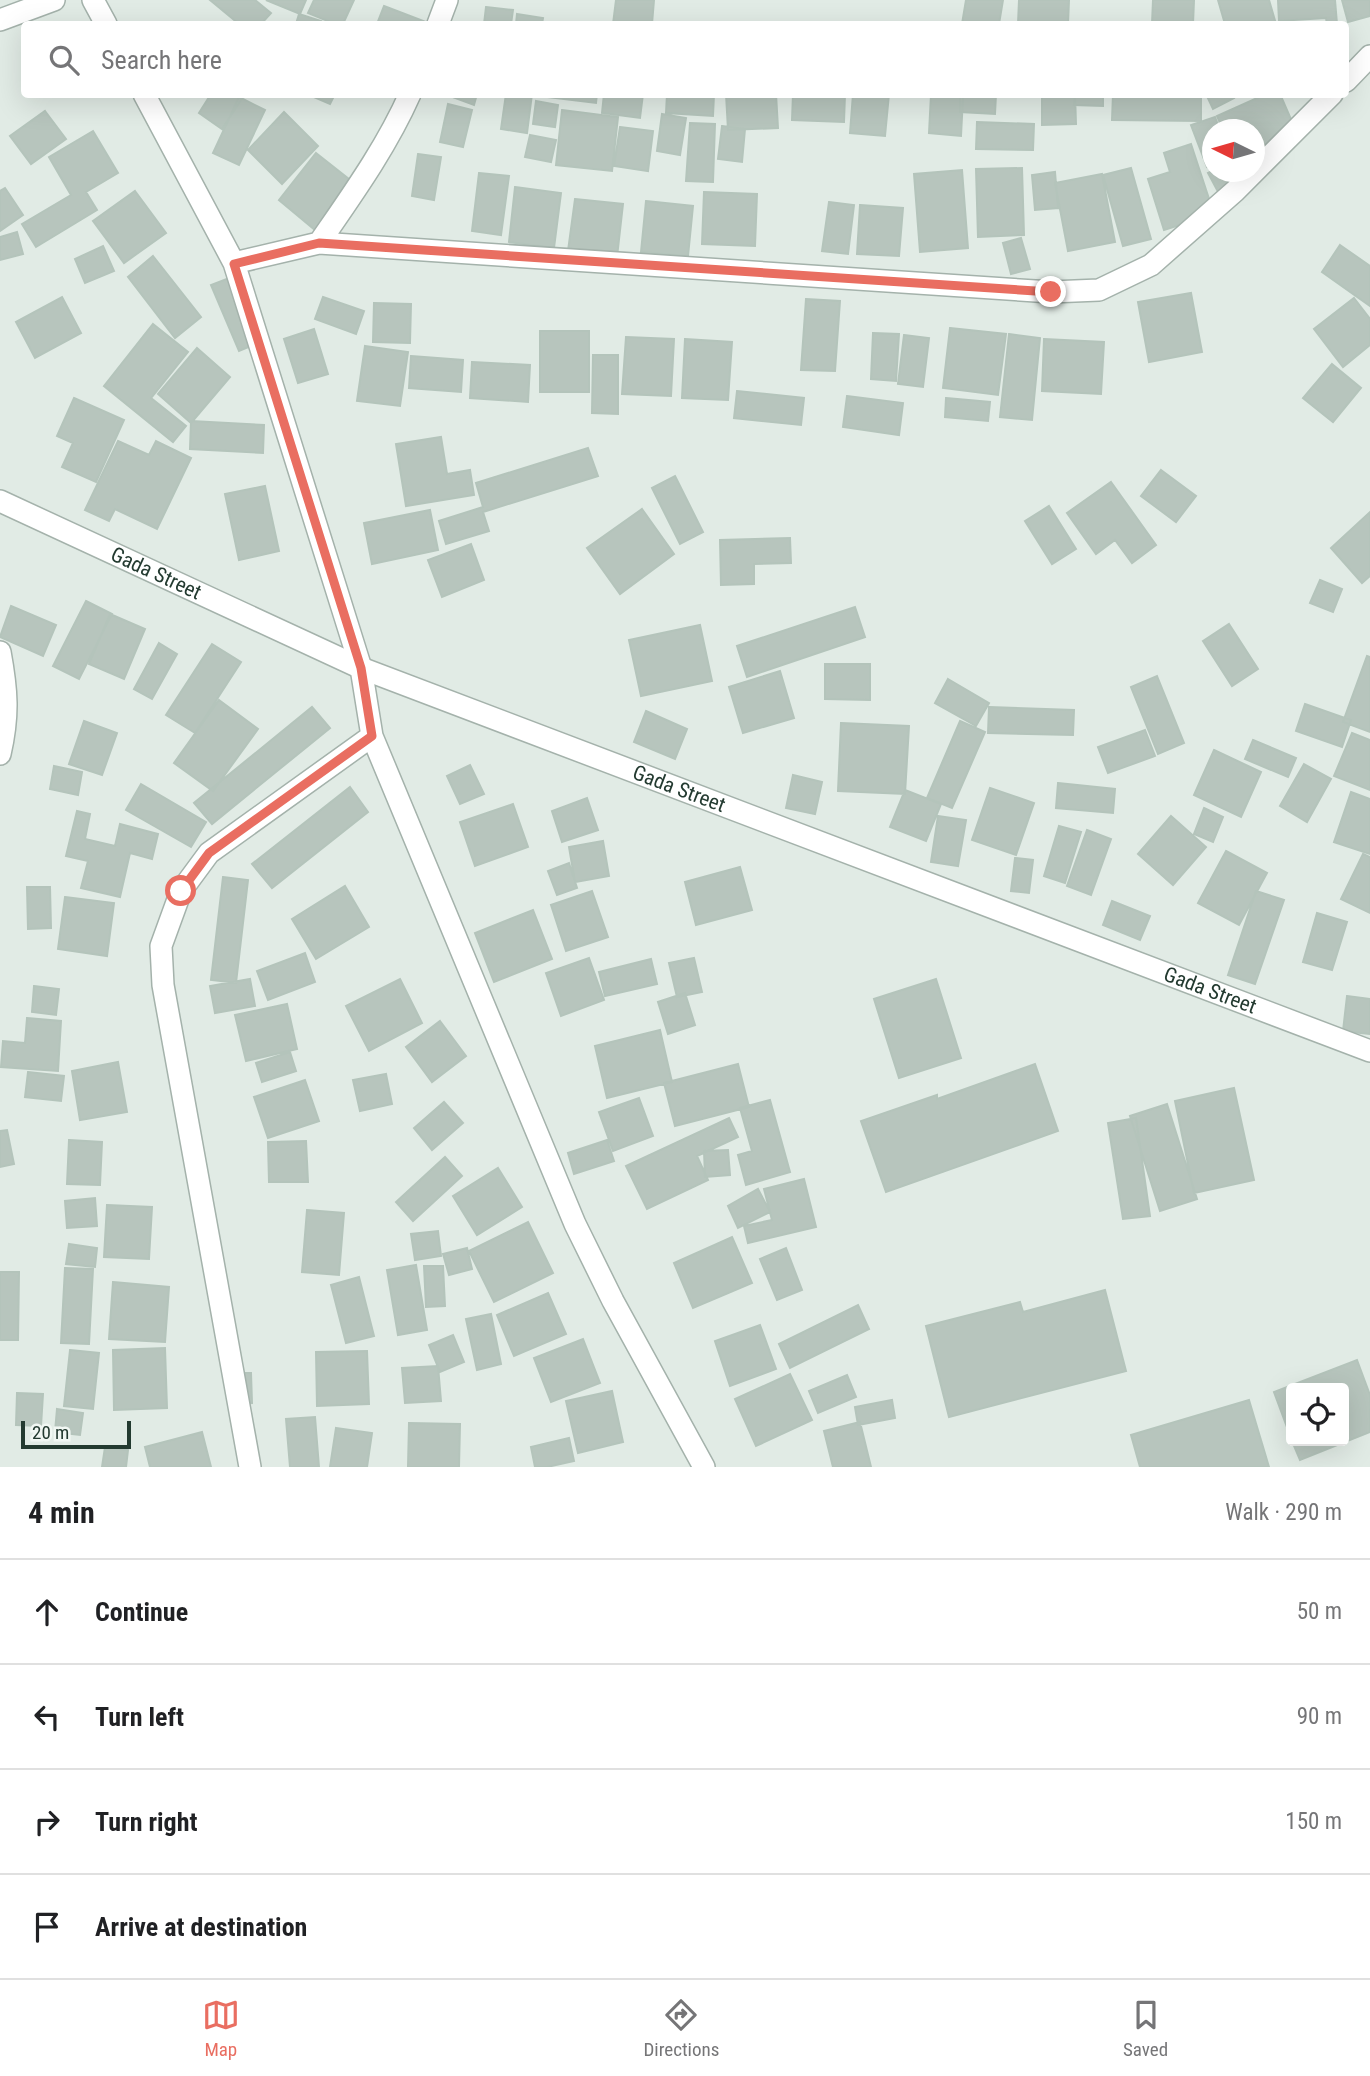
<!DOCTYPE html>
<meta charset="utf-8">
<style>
body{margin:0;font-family:"Roboto Condensed",sans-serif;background:#f6f6f6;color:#202124}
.controls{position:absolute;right:21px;bottom:21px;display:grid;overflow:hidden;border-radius:7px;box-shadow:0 7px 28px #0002}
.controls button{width:63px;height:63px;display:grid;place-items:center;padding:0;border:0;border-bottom:2px solid #e0e0e0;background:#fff;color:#202124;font:35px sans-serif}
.compass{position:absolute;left:1202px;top:119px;width:63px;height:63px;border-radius:50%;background:#fff;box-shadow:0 7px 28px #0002;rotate:275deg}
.scale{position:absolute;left:21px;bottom:18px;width:110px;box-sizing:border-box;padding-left:7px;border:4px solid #233a30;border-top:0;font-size:19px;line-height:24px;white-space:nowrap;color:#233a30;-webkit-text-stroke:5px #f1f7f3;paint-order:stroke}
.stop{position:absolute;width:21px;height:21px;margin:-16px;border:5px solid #e96e61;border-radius:50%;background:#fff}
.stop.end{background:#e96e61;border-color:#fff;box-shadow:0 2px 7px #0008}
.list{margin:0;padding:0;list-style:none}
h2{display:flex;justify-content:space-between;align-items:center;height:91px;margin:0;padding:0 28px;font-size:30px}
h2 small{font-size:23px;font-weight:400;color:#757577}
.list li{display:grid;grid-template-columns:46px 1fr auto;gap:21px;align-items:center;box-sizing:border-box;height:105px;padding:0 28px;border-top:2px solid #e0e0e0}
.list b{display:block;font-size:26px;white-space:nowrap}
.list em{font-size:23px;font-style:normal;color:#757577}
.icon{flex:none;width:38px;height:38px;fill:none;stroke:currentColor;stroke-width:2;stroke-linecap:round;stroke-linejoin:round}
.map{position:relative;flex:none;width:1370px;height:1467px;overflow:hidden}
.search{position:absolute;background:#fff;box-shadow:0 7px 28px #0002;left:21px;right:21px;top:21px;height:77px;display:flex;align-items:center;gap:18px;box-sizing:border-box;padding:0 24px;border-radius:7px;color:#757577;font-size:26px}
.sheet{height:511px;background:#fff}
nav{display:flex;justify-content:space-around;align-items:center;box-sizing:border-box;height:98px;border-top:2px solid #e0e0e0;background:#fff;font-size:19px;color:#757577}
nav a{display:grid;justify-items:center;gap:4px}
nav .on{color:#e96e61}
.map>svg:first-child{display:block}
.building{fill:#b7c5bd;stroke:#b4c4bb;stroke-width:2}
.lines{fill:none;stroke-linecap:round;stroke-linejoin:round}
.minor-casing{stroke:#a4b2ab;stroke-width:24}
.tertiary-casing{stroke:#a4b2ab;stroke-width:24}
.minor{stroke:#fff;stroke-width:21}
.tertiary{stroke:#fff;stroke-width:21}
.route{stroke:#e96e61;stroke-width:9}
.labels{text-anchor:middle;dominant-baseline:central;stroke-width:7;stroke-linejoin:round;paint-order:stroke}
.street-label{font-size:21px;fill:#233a30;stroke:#f1f7f3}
</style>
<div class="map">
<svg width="1370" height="1467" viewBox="0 0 1370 1467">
<rect width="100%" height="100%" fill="#e1ebe5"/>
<path class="building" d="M210,0H255L271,13L261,24H239Z
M266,0H306L300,14Z
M314,0H354L343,24H335L308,13Z
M616,0H654L652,24H613Z
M966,0H1003L999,24H962Z
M1019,0H1069L1068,24H1018Z
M1153,0H1194L1193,24H1152Z
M1218,0H1269L1276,24H1225Z
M1278,0H1335L1337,24H1327L1326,18L1279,21Z
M1342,0H1370V16L1348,22Z
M384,6L426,22L425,24H377Z
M486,7L513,10L511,24H484Z
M299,14L321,21L319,24H296Z
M517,14L543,18L542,24H516Z
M211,94H245L222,129L199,113Z
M307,94H335L330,104Z
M450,94H477L474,105L450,96Z
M506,94H532L527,133L501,129Z
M540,94H597L596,103L540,96Z
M604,94H643L640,118L602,113Z
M667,94H714L713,116L666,113Z
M726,94H776L778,128L728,130Z
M793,94H845L844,122L792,120Z
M853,94H889L885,136L850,133Z
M960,94H996L995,114L960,112Z
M1042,94H1075L1076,124L1042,125Z
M1075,94H1103V106L1074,105Z
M1113,94H1201V121L1112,120Z
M1206,94H1232L1234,98L1213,109Z
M1266,94H1280L1300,140L1254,160V130H1223L1217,116Z
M931,95L963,97L961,136L929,133Z
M239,97L265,110L239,165L213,153Z
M536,101L558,105L555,127L533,124Z
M448,104L472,110L463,147L440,142Z
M562,110L618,117L612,171L556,165Z
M45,111L66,139L31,164L10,136Z
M284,112L318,146L282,184L248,150Z
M662,114L686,118L680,155L657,151Z
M1215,117L1220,130H1212V165L1207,167L1191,125Z
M977,122L1034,124L1033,150L976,149Z
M690,123L715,124L713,182L686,181Z
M722,126L745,129L742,162L718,159Z
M620,127L653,131L648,171L614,166Z
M93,131L118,173L86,192L97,210L36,247L22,224L71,195L49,157Z
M530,135L556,140L551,162L525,157Z
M1191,144L1214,214L1164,230L1148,179L1170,172L1164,153Z
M316,153L359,187L321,235L279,200Z
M418,154L441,157L434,200L412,196Z
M1022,168L1024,235L978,237L976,169Z
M1131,168L1151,239L1123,246L1103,175Z
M962,170L968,248L920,252L914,174Z
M1212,171L1238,172L1248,190L1224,203L1208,173Z
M1055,172L1058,208L1035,210L1032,175Z
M479,173L509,176L501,235L472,231Z
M1102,174L1115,242L1068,251L1055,183Z
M515,187L561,193L554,248L509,242Z
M5,188L23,215L0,231V191Z
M135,191L166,233L124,263L93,221Z
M704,192L757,194L755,246L702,244Z
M575,199L623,204L617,257L568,251Z
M646,201L693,206L688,256L641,252Z
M829,202L854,205L848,254L822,251Z
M860,205L903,208L899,256L857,254Z
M17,232L23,254L0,260V237Z
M1021,238L1030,269L1011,274L1003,243Z
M1340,245L1370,266V306L1322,272Z
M103,246L114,271L85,283L75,259Z
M153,256L201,317L175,338L128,277Z
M237,275L265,340L239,351L211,285Z
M1191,293L1202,352L1149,362L1138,302Z
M62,297L81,333L35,358L16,322Z
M323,297L364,311L356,334L315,319Z
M1354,298L1370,319V345L1343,367L1314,329Z
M806,299L840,301L835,371L801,370Z
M374,303L411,304L410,343L373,342Z
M153,324L188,352L151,398L186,426L173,442L104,386Z
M950,328L1006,334L998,395L943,388Z
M314,329L328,374L298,383L284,339Z
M540,331H589V392H540Z
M873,333L899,334L896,381L871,379Z
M1009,334L1040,338L1032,420L1000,417Z
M904,335L929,338L923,387L898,384Z
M626,337L674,339L671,396L622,394Z
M685,339L732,342L728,400L682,398Z
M1044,339L1104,342L1101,394L1042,391Z
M365,346L408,352L400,406L357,401Z
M197,348L230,377L191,423L158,394Z
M593,355H618V414L592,413Z
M411,356L463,360L461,392L409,388Z
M472,362L530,365L528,402L470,398Z
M1332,364L1361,388L1333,422L1303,398Z
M737,391L804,398L801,425L734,418Z
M847,396L903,403L899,435L843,427Z
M74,398L124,420L96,482L62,467L73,443L57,436Z
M946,398L990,402L988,421L945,417Z
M191,421L264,425L263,453L190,449Z
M441,437L447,474L470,470L474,495L406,506L396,444Z
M118,441L149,455L156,441L191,458L157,529L115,509L109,521L85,510Z
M588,448L598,476L483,512L489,531L446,544L439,521L483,507L476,483Z
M1161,470L1196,496L1176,522L1141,496Z
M675,476L703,532L680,544L652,488Z
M1111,482L1156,545L1132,563L1115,540L1096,554L1067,513Z
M265,486L279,551L239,560L225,494Z
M1049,506L1076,549L1052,564L1025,521Z
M642,509L674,554L620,594L587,548Z
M430,510L438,550L372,564L364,523Z
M1370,512V576L1362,583L1331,548Z
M790,538L791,563L754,564V584L721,585L720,540Z
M471,544L484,580L442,597L428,560Z
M1320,580L1342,589L1333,612L1310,603Z
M86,601L112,614L79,679L53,666Z
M11,606L56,625L43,656L0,637Z
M855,607L865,637L747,677L737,646Z
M110,614L145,629L124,679L89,664Z
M1229,624L1258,669L1232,686L1203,641Z
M700,625L712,681L641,696L629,640Z
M159,643L177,654L152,699L134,689Z
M212,644L241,662L195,733L166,715Z
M1367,656L1370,657V732L1343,722Z
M825,664H870V700L825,699Z
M780,671L794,718L743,733L729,687Z
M1157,676L1184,743L1158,754L1131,687Z
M948,679L989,703L976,726L935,703Z
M219,700L258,729L213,791L174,763Z
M1305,704L1351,720L1342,747L1296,731Z
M312,707L330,728L212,824L194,803Z
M989,707L1074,710L1073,735L988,733Z
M646,711L687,729L675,759L634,742Z
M84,721L117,733L102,775L69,764Z
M960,721L985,732L952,808L927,798Z
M841,723L909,726L905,794L838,791Z
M1145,730L1155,756L1108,773L1098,747Z
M1352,733L1370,740V790L1334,776Z
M1253,740L1296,758L1288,777L1245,759Z
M1214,750L1261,772L1241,817L1194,795Z
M1304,764L1331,779L1307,822L1280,806Z
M470,765L484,794L460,804L447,776Z
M54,766L82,772L78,795L50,789Z
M793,775L822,782L815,814L786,808Z
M1058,783L1115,789L1113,813L1056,808Z
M141,784L206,822L191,847L126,810Z
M350,787L368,812L272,888L252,864Z
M990,788L1034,803L1016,855L972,840Z
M905,790L941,804L926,841L890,827Z
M1351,792L1370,799V854L1334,842Z
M587,798L598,830L562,842L552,811Z
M513,804L528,847L475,866L460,822Z
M1204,808L1223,817L1213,842L1194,834Z
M77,811L90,814L85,839L115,846L120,824L158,834L152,859L130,853L120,897L81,888L88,861L66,856Z
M938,816L966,820L958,866L931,862Z
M1171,816L1206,847L1173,885L1138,854Z
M1059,826L1081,832L1065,883L1044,876Z
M1087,830L1111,839L1091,895L1067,886Z
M603,841L609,876L575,882L569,847Z
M1226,851L1267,873L1239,925L1198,903Z
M1363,854L1370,857V913L1341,899Z
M1015,858L1033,860L1029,893L1011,891Z
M569,863L577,888L557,895L548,871Z
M740,867L752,910L696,925L685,882Z
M223,877L248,880L236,983L211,980Z
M345,886L369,927L316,959L292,919Z
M27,887H50L51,928L28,929Z
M592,891L608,937L566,951L551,905Z
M1256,891L1284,900L1255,984L1228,975Z
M65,897L114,903L107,956L58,949Z
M1112,901L1150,916L1140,940L1103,925Z
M533,910L552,959L494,982L475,933Z
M1317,913L1347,922L1332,970L1303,962Z
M305,953L315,982L268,1000L257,971Z
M589,958L604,1000L561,1016L546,973Z
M694,958L702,992L677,997L669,963Z
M651,959L657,984L605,996L599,972Z
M250,979L255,1006L215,1013L210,986Z
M400,979L422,1023L369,1051L346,1006Z
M936,979L961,1058L899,1078L874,999Z
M34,986L59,989L56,1015L32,1012Z
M685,993L695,1025L668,1034L658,1002Z
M1347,996L1370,999V1034L1343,1031Z
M287,1004L297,1049L246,1061L235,1015Z
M27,1018L61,1021L58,1071L1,1067L3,1041L25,1043Z
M440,1021L466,1056L432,1082L406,1047Z
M660,1030L672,1082L607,1098L595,1046Z
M290,1052L296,1071L262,1082L256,1063Z
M118,1062L127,1112L80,1120L72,1071Z
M738,1064L749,1107L675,1126L664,1083Z
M1035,1064L1058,1131L886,1192L861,1121L937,1095V1099Z
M28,1072L64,1076L61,1101L25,1097Z
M386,1074L392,1104L360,1111L353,1080Z
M305,1080L319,1121L268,1138L254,1097Z
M1234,1088L1254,1180L1194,1193L1175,1101Z
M639,1098L653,1136L613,1151L599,1112Z
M770,1100L790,1172L746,1185L738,1155L752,1151L740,1108Z
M444,1102L463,1123L432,1150L414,1128Z
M1167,1104L1197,1199L1160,1211L1130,1116Z
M729,1118L738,1137L697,1156L708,1180L647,1209L626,1166Z
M1136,1118L1150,1216L1123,1219L1108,1123Z
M7,1130L14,1164L0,1167V1131Z
M69,1140L102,1142L100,1185L67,1184Z
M607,1140L614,1161L574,1174L568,1153Z
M306,1141L308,1182H269L268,1142Z
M728,1150L730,1175L705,1177L704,1151Z
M445,1157L462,1176L413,1221L396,1202Z
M498,1168L522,1207L477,1235L453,1196Z
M804,1179L816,1227L748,1243L744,1226L772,1220L764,1189Z
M758,1189L770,1212L738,1228L728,1206Z
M95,1198L97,1226L67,1228L65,1201Z
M107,1205L152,1207L149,1259L104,1257Z
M307,1210L344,1213L339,1275L302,1272Z
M528,1222L553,1273L494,1302L469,1251Z
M438,1231L441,1256L415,1260L411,1234Z
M732,1237L752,1283L693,1308L674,1263Z
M69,1244L97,1248L95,1267L66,1264Z
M467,1248L472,1269L449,1275L443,1254Z
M786,1248L802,1290L777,1300L760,1259Z
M416,1265L427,1330L398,1335L387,1270Z
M424,1266H443L445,1306L426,1307Z
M65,1268L93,1269L89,1344L61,1343Z
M0,1272H19L18,1340H0Z
M359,1277L374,1336L346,1343L331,1285Z
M113,1282L169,1287L165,1342L109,1339Z
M1105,1290L1126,1371L949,1417L926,1326L1020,1302L1023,1312Z
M548,1293L566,1334L514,1356L497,1315Z
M858,1305L869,1329L790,1368L779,1344Z
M491,1314L501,1364L477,1370L466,1319Z
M760,1325L776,1369L730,1386L715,1341Z
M453,1335L464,1362L440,1372L429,1345Z
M583,1339L600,1383L551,1402L534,1358Z
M165,1348L167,1408L114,1410L113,1350Z
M70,1350L99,1353L93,1409L64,1406Z
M367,1351L369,1404L317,1406L316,1352Z
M1357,1360L1370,1395V1432L1300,1460L1292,1441H1344V1388H1291V1438L1274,1392Z
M438,1366L441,1401L405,1403L402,1368Z
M235,1373H251L252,1403L236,1404Z
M790,1374L812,1420L756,1446L735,1399Z
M847,1375L856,1397L818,1413L809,1391Z
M612,1391L623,1442L578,1453L566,1401Z
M17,1393L43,1394L41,1426L16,1425Z
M892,1400L895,1418L858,1425L855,1407Z
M1249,1400L1269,1467H1140L1131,1435Z
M57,1409L83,1413L80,1435L55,1432Z
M315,1417L319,1467H290L286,1419Z
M860,1422L871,1467H833L824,1431Z
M409,1423L460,1424L459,1467H408Z
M336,1428L372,1433L367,1467H330Z
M202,1432L211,1467H150L145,1447Z
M569,1438L574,1461L547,1467H535L531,1447Z
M105,1447L128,1450L126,1467H102Z"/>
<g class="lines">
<defs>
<path id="minor" d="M93,0L106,24
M0,20L54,0
M438,24L447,0
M1346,81L1370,56
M144,94L234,263L361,668L372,736L575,1224L613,1301L704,1467
M319,243C352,195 386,148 410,94
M234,263L319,243L1051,292L1099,290L1151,265L1235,191L1332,94
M0,652C7,690 9,715 0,754
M250,1467L163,985L161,946L181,891L209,853L372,736"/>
<g id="tertiary">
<path id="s1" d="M0,501L361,668L1370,1051"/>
</g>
</defs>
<use href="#minor" class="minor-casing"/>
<use href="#tertiary" class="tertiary-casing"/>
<use href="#minor" class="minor"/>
<use href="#tertiary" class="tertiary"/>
</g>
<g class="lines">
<path class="route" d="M181,891L209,853L372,736L361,668L234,264L319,243L1051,292"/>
</g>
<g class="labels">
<g class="street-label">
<text stroke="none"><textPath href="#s1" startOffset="172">Gada Street</textPath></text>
<text stroke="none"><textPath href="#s1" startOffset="738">Gada Street</textPath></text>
<text stroke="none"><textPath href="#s1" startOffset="1306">Gada Street</textPath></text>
</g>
</g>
</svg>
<div class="controls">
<button><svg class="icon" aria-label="locate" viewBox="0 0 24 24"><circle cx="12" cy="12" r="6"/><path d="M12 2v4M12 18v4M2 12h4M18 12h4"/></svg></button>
</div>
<svg class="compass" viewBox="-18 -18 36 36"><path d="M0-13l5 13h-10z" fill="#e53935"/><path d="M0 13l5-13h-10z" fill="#757577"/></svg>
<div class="scale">20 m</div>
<div class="stop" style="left:181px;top:891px"></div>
<div class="stop end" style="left:1051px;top:292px"></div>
<div class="search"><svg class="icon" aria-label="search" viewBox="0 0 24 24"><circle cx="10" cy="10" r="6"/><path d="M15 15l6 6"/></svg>Search here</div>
</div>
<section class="sheet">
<h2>4 min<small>Walk · 290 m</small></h2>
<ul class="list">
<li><svg class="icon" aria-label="ahead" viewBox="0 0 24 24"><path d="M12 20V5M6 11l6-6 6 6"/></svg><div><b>Continue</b></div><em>50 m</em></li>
<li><svg class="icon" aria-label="left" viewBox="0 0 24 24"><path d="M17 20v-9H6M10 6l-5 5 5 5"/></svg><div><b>Turn left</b></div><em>90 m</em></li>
<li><svg class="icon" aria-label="right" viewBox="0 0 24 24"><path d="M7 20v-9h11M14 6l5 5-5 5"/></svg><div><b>Turn right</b></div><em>150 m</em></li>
<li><svg class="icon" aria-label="arrive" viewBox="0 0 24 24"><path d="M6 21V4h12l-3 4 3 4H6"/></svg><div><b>Arrive at destination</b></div></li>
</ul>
</section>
<nav>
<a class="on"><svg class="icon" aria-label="map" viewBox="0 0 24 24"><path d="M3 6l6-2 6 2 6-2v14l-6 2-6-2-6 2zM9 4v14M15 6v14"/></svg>Map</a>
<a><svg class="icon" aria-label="directions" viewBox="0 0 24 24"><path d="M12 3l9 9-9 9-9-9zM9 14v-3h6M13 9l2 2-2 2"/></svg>Directions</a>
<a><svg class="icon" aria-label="saved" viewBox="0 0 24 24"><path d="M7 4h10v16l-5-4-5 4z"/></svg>Saved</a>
</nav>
